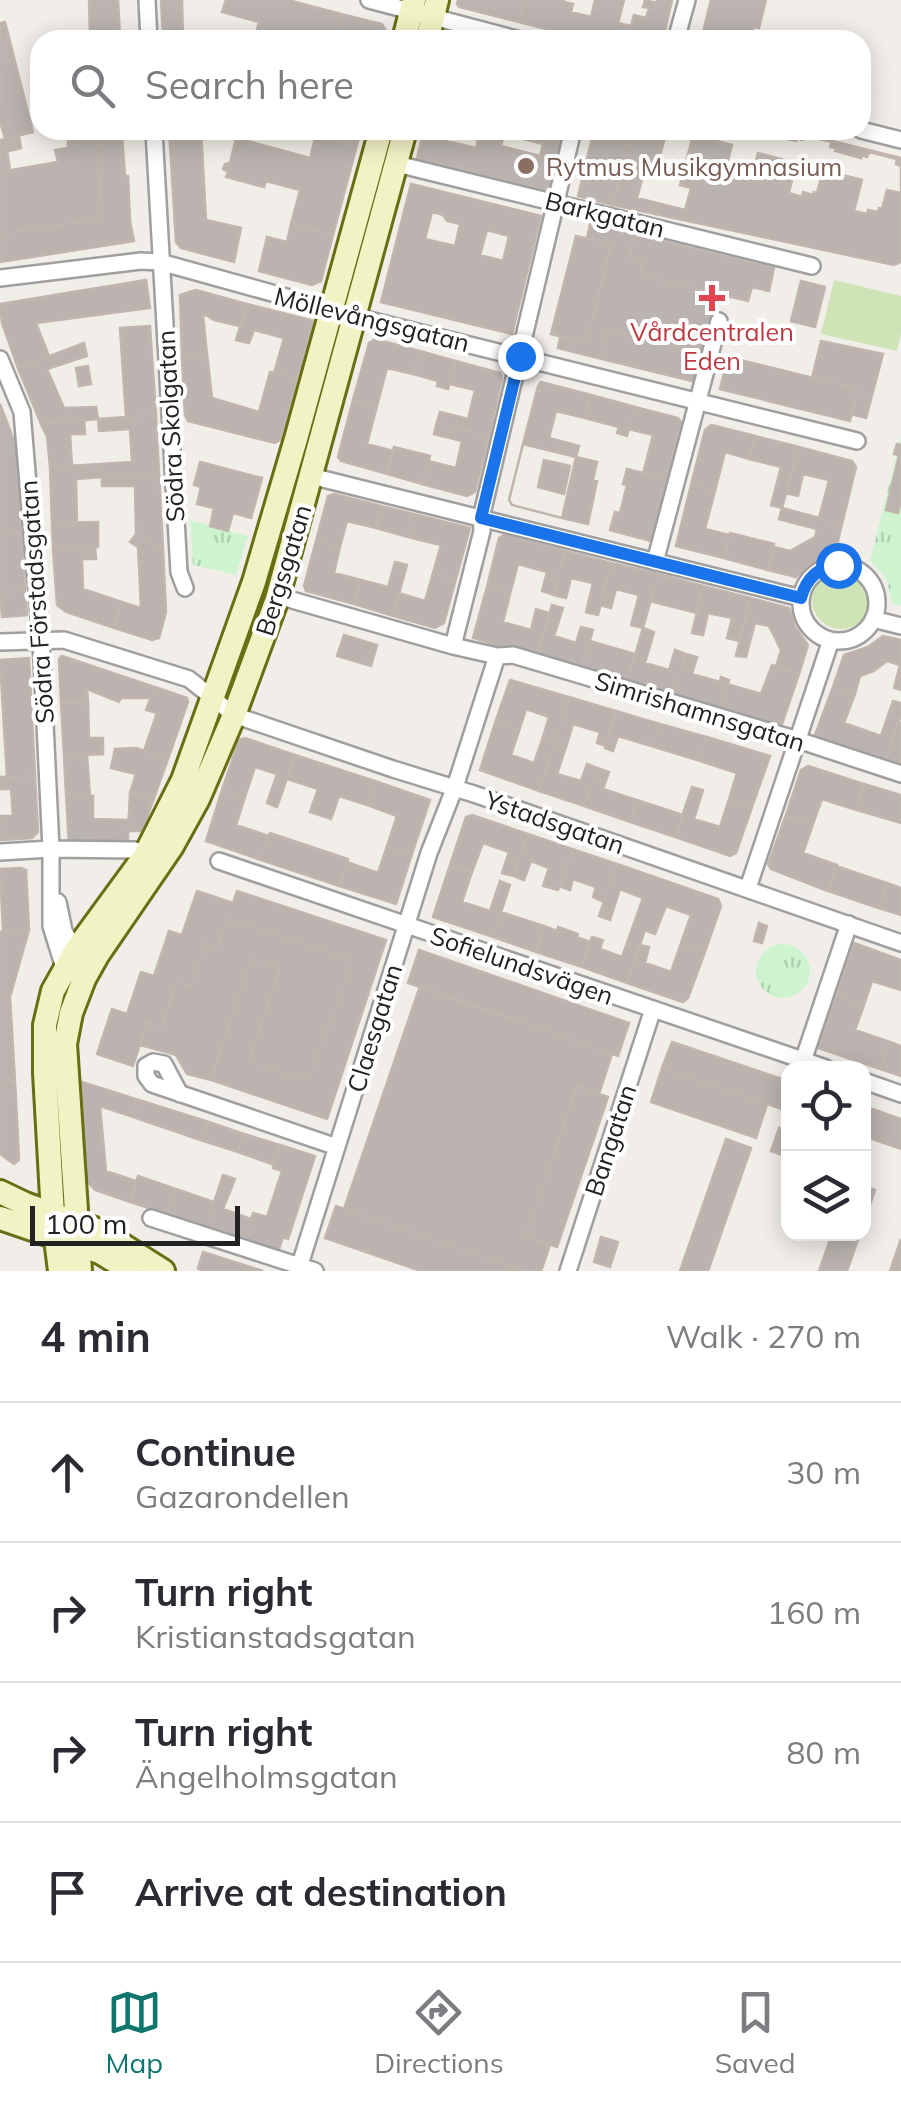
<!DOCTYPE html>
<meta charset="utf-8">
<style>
body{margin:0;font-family:Mulish,sans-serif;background:#f2f2f3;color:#2b2b33}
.controls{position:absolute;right:30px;bottom:30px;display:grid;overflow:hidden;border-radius:20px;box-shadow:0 5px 25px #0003}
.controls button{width:90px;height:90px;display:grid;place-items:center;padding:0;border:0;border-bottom:2px solid #e1e1e2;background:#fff;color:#2b2b33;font:50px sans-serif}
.scale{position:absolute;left:30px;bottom:25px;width:210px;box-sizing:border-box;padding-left:10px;border:5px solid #222;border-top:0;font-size:28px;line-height:35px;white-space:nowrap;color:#222;-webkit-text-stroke:8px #fff;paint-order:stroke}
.stop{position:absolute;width:30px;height:30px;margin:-22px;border:8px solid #1a73e8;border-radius:50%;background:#fff}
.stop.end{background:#1a73e8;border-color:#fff;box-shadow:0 2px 10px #0008}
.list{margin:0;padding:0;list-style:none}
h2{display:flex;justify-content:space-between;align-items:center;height:130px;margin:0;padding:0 40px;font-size:42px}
h2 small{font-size:32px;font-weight:400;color:#7c7c81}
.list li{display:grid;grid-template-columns:65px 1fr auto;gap:30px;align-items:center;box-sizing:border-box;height:140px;padding:0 40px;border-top:2px solid #e1e1e2}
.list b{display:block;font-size:38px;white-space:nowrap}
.list p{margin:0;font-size:32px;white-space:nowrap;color:#7c7c81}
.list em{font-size:32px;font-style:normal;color:#7c7c81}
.icon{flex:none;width:55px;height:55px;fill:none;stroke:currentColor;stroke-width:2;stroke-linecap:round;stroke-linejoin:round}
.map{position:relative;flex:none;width:901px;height:1271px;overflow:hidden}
.search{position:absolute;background:#fff;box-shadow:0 5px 25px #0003;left:30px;right:30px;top:30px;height:110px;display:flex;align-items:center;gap:25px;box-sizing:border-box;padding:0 35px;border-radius:30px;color:#7c7c81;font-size:38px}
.sheet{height:690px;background:#fff}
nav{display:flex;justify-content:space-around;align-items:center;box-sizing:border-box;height:140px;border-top:2px solid #e1e1e2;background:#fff;font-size:28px;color:#7c7c81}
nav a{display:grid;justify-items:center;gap:5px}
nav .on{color:#0f766e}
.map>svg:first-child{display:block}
.park{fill:url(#park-tufts)}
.garden{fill:#cee4b6}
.building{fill:#bab3af;stroke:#c1b5ad;stroke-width:2.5;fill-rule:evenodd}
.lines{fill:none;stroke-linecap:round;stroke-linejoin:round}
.street-casing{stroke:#9f9f9f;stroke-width:20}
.secondary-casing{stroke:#676e13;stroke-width:28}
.street{stroke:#fff;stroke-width:15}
.secondary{stroke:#f2f3c5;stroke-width:22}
.route{stroke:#1a73e8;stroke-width:12}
.education-dot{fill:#8d6e63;stroke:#fff;stroke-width:4}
.health-dot{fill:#e0444e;stroke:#fff;stroke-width:4}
.labels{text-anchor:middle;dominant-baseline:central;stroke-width:8;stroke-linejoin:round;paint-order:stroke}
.education-label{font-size:25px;fill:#785e54;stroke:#fff;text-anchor:start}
.street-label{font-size:25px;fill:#222;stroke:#fff}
.health-label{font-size:25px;fill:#be3a42;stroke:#fff}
</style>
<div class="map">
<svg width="901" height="1271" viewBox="0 0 901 1271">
<defs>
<pattern id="park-tufts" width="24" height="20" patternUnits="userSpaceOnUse" patternTransform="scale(2.5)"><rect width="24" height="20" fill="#cdf4cf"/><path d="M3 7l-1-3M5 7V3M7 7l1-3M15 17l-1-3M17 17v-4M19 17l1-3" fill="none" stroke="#b0d1b1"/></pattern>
</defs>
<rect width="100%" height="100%" fill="#f1eee9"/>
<path class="park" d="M901,437V605L893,604L886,578L870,561Z
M190,520L248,536L236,575L193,565Z
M756 971a27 27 0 1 1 54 0a27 27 0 1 1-54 0Z"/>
<path class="garden" d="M834,280L901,296V334L897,351L821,334Z
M812 600a29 29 0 1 1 58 0a29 29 0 1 1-58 0Z"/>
<path class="building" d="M89,0H118L120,37L90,38Z
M161,0H182L183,37L163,38Z
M226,0H288L341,14L334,40L310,35L309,40H254L259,22L222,12Z
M458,0H524L519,22L459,7L457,4Z
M524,0H564V2L573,4L571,12L591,17L595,0H624L618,23L631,26L634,15L646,18L649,8L643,7L645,0L656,3L657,0H672L663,40H589L519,22Z
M711,0H766L759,28L754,27L750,40H701Z
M341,14L382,24L387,32L385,40H334Z
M5,22L33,132L5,139L0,121V23Z
M169,130H201L206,220L241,228L234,262L181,248L176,242Z
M301,130H361L357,145Z
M424,130H450L447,141L476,148L480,130H566L551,192L417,158ZM504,134L543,144L540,156L501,146Z
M594,130H632L613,205L578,196Z
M632,130H788L901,158V262L894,265L613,205Z
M667,130H768L772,131L771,135L796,141L797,138L802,140L804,135L832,142L830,147L836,148L835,151L861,158V155L867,157L869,152L897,159L896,164L901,166V193L887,190L882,209L879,208L878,212L868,210L867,214L854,211L862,180L823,170L817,193L814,192L813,195L803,192L802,197L789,193L796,163L758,153L752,175L749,174L748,178L738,175L737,179L724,176L732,145L693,135L680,185L691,188L685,210L637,198L643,176L654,178Z
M122,134L125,176H128L130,221L134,241L0,262V234L102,219L97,136Z
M316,134L357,145L333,235L291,224L300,190L266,181L264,187L226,177L228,172L223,169L225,164L230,163L236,138L310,158Z
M19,136L21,148L6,152L5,139Z
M97,136L102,219L0,234V172L58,162L55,150L68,148V138Z
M5,139L10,170L0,172V140Z
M411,184L541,216L512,334L381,302ZM432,212L443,215L447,221L460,224L455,246L425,239ZM487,230L509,236L503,261L480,255Z
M291,224L333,235L321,281L312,285L259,271L267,237L287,242Z
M590,224L634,234L629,258L643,261L640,275L717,294L703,353L605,329L598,358L558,348L560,337L587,343L611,244L587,238Z
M634,234L774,268L769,291L752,287L748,301L640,275L643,261L629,258Z
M576,236L611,244L587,343L551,334Z
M146,280L150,308L36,323L49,356L18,368L2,323L0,304Z
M801,281L825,287L815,327L791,321Z
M196,290L247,304L240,326L214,320L206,315L203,316L207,354L182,356L180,295Z
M247,304L314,321L297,378L274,373L284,338L254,330L249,343L236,340Z
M150,326L156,415L126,417L120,328Z
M605,329L703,353L696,382L598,358Z
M375,339L420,351L413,374L387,368L377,406L353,400L369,343Z
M821,341L883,354L866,418L851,414L858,389L812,378Z
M84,343L87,356L47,369L64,408L96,407L98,419L41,424L18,368Z
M420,351L456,361L448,389L437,386L438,381L413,374Z
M207,354L212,398L259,412L270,372L297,378L280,440L275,443L188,421L185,415L182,356Z
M728,357L858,389L850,421L720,389Z
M456,361L500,373L502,378L489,436L437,422L440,412L468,419L475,390L450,384Z
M88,366L91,384L79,386L76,368Z
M541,382L591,395L585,418L556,411L549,438L579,446L576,457L523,444L538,386Z
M591,395L635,407L627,436L617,433L619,427L585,418Z
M353,400L377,406L367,444L393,451L387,474L341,461L338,457Z
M0,404L16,446L22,534H0Z
M635,407L678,418L681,422L666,479L643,474L653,435L629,429Z
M156,415L159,473L102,477L101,464L132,462L130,429L99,431L98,419Z
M84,420L85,434H70L72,466L50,467L47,437L41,424Z
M437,422L489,436L475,492L467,496L422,484L428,461L456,468L462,441L434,434Z
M711,425L755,436L749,459L725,452L715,491L691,485L705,430Z
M755,436L799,447L782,508L771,505L781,467L749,459Z
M523,444L576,457L562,518L512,505L509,500ZM544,460L570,466L564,494L538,487Z
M523,444L576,457L562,518L512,505L509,500Z
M897,444L901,445V500L898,513L886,510L899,455L894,454Z
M394,447L430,456L422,484L387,474Z
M799,447L852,461L856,467L842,524L819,518L829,480L803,474L798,496L786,493Z
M576,457L597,462L593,480L597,481L588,524L562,518Z
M200,462L262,478L251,518L233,513L228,531L210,526L214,508L197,504L201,487L194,485Z
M101,464L102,477L76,479L77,522L52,523L50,467Z
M627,469L666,479L651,541L610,530L615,512L620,513L627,485L623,484Z
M159,473L163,549L136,534L135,486H102V477Z
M691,485L715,491L705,529L729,535L724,558L676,546Z
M334,494L381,506L376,528L347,521L340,547L316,541L328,496Z
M381,506L418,515L412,538L376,528Z
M782,508L842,524L835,553L809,564L796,577L768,570L774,547L790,551L815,537L817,529L779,519Z
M418,515L470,528L456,579L433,573L441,545L412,538Z
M98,522V547L53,548L52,523Z
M730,533L774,544L768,570L724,558Z
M0,534H22L25,591L0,593Z
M136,534L163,549L166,612L159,638L152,640L114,628L122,602L141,608L138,547L130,542Z
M504,535L565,551L554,595L542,591L547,572L518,564L510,594L487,587L499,538Z
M316,541L340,547L334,573L361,580L354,604L306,591L304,586Z
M95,547L96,559H82L83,589L122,602L114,628L66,612L57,605L53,548Z
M565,551L611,563L598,615L586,612L593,583L571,578L566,598L554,595Z
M395,562L407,565L393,616L354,604L361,580L388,587Z
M611,563L658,574L643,628L631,625L639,595L616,589L611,608L600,605Z
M433,573L456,579L444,623L435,628L393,616L399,593L425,601Z
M658,574L703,586L697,613L650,601Z
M703,586L750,598L739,641L727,638L732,618L708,613L703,635L692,633Z
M487,587L510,594L503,622L531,630L536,609L549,613L536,657L473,638Z
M25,591L27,615L2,617L0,593Z
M750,598L789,608L795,627L808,645L799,674L776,667L781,650L769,626L755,623L746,657L736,656Z
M552,605L563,608L554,636L576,643L581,627L593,630L581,670L536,657Z
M643,628L654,632L645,663L669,670L675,650L686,654L673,698L627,684Z
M344,635L377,645L371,666L337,656Z
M883,636L901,640V690L894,688L900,665L887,661L874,671L860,676L855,694L833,687L844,655L868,647Z
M590,641L635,654L627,684L581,670Z
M686,654L697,657L692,674L720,682L721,677L729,680L719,712L673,698Z
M62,656L155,687L151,698H121L119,702L87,689L88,703H61L59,659Z
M29,658L35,776L7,777L0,660Z
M772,665L799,674L780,730L719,712L727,684L761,694Z
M510,680L569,697L554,744L542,740L549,717L526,709L519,731L495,723Z
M155,687L187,698L188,702L168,759L144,751L157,713L146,710Z
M833,687L855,694L844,723L881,736L893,701L901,703V715L885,763L817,740L815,735Z
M569,697L616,711L606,746L597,743L600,732L573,724L566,747L554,744Z
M61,703H88L89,738H103V754L64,756Z
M616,711L660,724L654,747L618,736L613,751L605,748Z
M495,723L519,731L511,755L534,763L542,740L554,744L539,791L480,770Z
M898,723H901V768L885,763Z
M660,724L707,737L700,761L654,747Z
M707,737L770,756L752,807L729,799L737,773L700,761Z
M245,738L295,755L277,807L267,803L277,774L255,767L245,797L222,790L239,740Z
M554,744L566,747L557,774L581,781L587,764L597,768L584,806L539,791Z
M136,748L168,759L153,801L130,793L136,774L111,768L115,749Z
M87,755L90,795L66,794L64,756Z
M295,755L375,781L367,805L339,796L331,819L310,812L318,789L287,779Z
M808,766L864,784L856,810L822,799L813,824L786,815L801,770Z
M597,768L609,772L603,789L637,800L630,822L584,806Z
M35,776L38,832L32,838L0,840V816H13L11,789H0V777Z
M375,781L430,800L412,854L387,846L397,816L367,805Z
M864,784L901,795V823L856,810Z
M692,787L703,790L694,819L720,827L729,799L752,807L736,853L730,856L675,837Z
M222,790L245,797L236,825L269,836L261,860L206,841Z
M130,793L153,801L142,831H128Z
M66,794L93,796V819L128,820V846L69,845Z
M637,800L683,815L675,837L630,822Z
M472,815L528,834L514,876L502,873L509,852L483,843L472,872L450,865L466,817Z
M786,815L813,824L803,853L837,865L828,891L771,869L768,864Z
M270,833L348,859L339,886L261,860Z
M528,834L572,849L558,890L543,886L549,868L531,861L524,880L514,876Z
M387,846L412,854L396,904L339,886L347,862L378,873Z
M572,849L617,864L604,902L593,897L596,887L573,879L570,890L559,886Z
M617,864L718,899L721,906L705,952L681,943L691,915L666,906L655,934L633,926L643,898L620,889L610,920L599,916Z
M450,865L472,872L462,902L490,911L500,881L510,885L493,937L433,917Z
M836,866L887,883L878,908L828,891Z
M21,868L26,870L29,930L3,931L0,869Z
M887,883L901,888V915L878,908Z
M197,891L233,903L237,891L386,940L327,1119L211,1080L252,958L280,967L249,1061L308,1081L327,1024L331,1025L353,960L227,919L218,947L205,943L190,987L176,982L162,1026L147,1022L133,1066L97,1054L112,1009L127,1014L141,972L154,976L169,931L182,935Z
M501,912L544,926L536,952L493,937Z
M227,919L353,960L331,1025L327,1024L308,1081L249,1061L280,967L252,958L211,1080L187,1074L176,1055L140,1045L147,1022L162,1026L176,982L190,987L205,943L218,947Z
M759,923L767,926L762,943L754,941Z
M544,926L557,931L558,927L578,934L577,937L590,942L582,967L536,952Z
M633,926L645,930L627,983L582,967L592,937L603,940L600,949L622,957Z
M29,930L10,997L0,996V932Z
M681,943L705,952L688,998L683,1002L627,983L640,945L649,947L645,963L671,972Z
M854,943L901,960V990L872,981L864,1005L837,995Z
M419,950L629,1023L618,1056L408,983Z
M420,986L612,1054L599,1094L577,1086L525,1236L550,1245L541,1271H527L344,1209Z
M837,995L864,1005L855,1030L890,1042L880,1069L818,1048Z
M0,996L10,997L15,1081L0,1082Z
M672,1042L788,1081V1111L662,1068Z
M890,1042L901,1046V1076L880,1069Z
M662,1068L767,1104L756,1138L651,1102Z
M15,1081L19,1160L14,1164L0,1154V1082Z
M82,1082L139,1100L133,1117L100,1106L106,1171L136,1181L130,1202L95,1190L85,1179L77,1086Z
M577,1086L608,1097L557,1247L525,1236Z
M139,1100L209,1122L203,1141L133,1117Z
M864,1106L901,1119V1149L864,1136Z
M209,1122L244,1134L238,1152L203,1141Z
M779,1128L788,1131V1145L785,1156L771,1151Z
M244,1134L280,1145L274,1165L238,1152Z
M726,1139L751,1148L708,1271H680Z
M280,1145L315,1156L288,1239L283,1237L278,1252L244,1240L253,1213L267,1217L282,1171L273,1168Z
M223,1175L235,1179L223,1209L251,1219L244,1240L206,1227Z
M138,1176L176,1189L167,1214L130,1202Z
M864,1186L875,1190L864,1222Z
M176,1189L214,1202L206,1227L167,1214Z
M336,1206L344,1209L527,1271H421L325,1238Z
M832,1234H860L847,1271H819Z
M601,1237L618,1242L610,1267L594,1262Z
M901,1239V1271H890Z
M203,1252L263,1271H202L198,1268Z"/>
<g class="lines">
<defs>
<path id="street" d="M147,0L149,40
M369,0L520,40
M676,40L687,0
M861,130L901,140
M154,131L179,572L185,588
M397,164L812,266
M0,278L141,261L160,262L369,320L857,441
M0,359L22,412L41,640L51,849V926L65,971
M311,476L801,598
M655,562L719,321
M801 603a38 38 0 1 1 76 0a38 38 0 1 1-76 0Z
M278,596L453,646L497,656L513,655L798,740L901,774
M873,619L901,626
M0,642L64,640L189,679L234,715L393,769L474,794L901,943
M453,646L482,531L481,518L573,130
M0,852L51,849L135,850
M219,861L826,1068
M748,888L831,640
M58,902L64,931L78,955
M803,1061L849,924
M864,1081L901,1094
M180,1094L164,1064L153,1062L146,1066V1076L152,1084L337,1147
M151,1218L315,1271
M298,1271L429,853L455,787L497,656
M568,1271L653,1009"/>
<path id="secondary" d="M404,40L414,0
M427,40L437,0
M0,1192L25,1204L100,1231L163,1271
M0,1218L100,1252L131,1271
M60,1271L53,1215L45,1073V1025L53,991L76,950L144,857L183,780L254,582L296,439L381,130
M80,1271L65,1044L71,1013L84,979L98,954L172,846L198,799L234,715L277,599L405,130"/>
</defs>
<use href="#street" class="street-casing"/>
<use href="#secondary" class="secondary-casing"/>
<use href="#street" class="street"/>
<use href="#secondary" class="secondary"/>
</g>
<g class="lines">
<path class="route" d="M520,356L481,518L801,598C806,579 818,567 838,565"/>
</g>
<circle class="education-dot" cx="526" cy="166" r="10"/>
<path class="health-dot" d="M707 283h10v10h10v10h-10v10h-10v-10h-10v-10h10z"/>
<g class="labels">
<g class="education-label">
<text x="546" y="166">Rytmus Musikgymnasium</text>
</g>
<g class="street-label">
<text transform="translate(605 214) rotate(14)">Barkgatan</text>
<text transform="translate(372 319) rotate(14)">Möllevångsgatan</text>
<text transform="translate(170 426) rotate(-93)">Södra Skolgatan</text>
<text transform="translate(283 570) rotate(-73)">Bergsgatan</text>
<text transform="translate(36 602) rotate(-94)">Södra Förstadsgatan</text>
<text transform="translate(700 711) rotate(17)">Simrishamnsgatan</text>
<text transform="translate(555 822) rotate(19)">Ystadsgatan</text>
<text transform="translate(522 965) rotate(19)">Sofielundsvägen</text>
<text transform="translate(374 1028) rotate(-73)">Claesgatan</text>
<text transform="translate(610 1140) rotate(-72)">Bangatan</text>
</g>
<g class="health-label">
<text x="712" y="331">Vårdcentralen<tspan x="712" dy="29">Eden</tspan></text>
</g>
</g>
</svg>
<div class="controls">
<button><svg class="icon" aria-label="locate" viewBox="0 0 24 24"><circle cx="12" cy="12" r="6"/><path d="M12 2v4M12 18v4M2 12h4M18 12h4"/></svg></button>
<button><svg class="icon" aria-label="layers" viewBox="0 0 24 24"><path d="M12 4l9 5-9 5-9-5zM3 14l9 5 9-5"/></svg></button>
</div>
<div class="scale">100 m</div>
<div class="stop" style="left:838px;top:565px"></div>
<div class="stop end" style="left:520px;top:356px"></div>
<div class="search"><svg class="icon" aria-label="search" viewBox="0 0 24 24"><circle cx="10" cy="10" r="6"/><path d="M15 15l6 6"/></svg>Search here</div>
</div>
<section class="sheet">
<h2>4 min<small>Walk · 270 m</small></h2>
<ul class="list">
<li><svg class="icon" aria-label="ahead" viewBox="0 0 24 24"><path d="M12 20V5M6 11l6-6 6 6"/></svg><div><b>Continue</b><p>Gazarondellen</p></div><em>30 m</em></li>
<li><svg class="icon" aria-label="right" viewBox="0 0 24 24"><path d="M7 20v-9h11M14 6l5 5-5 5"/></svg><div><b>Turn right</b><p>Kristianstadsgatan</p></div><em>160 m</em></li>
<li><svg class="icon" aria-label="right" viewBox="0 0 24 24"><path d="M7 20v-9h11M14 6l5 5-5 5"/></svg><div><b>Turn right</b><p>Ängelholmsgatan</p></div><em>80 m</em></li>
<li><svg class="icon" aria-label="arrive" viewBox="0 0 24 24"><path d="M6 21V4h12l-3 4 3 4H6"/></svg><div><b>Arrive at destination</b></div></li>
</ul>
</section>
<nav>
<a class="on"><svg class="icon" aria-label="map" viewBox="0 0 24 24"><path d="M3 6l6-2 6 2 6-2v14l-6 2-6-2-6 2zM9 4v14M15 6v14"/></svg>Map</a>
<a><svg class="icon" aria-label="directions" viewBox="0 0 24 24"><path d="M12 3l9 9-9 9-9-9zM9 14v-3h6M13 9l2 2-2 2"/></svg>Directions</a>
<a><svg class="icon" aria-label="saved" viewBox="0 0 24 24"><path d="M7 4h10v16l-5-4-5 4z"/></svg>Saved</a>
</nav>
